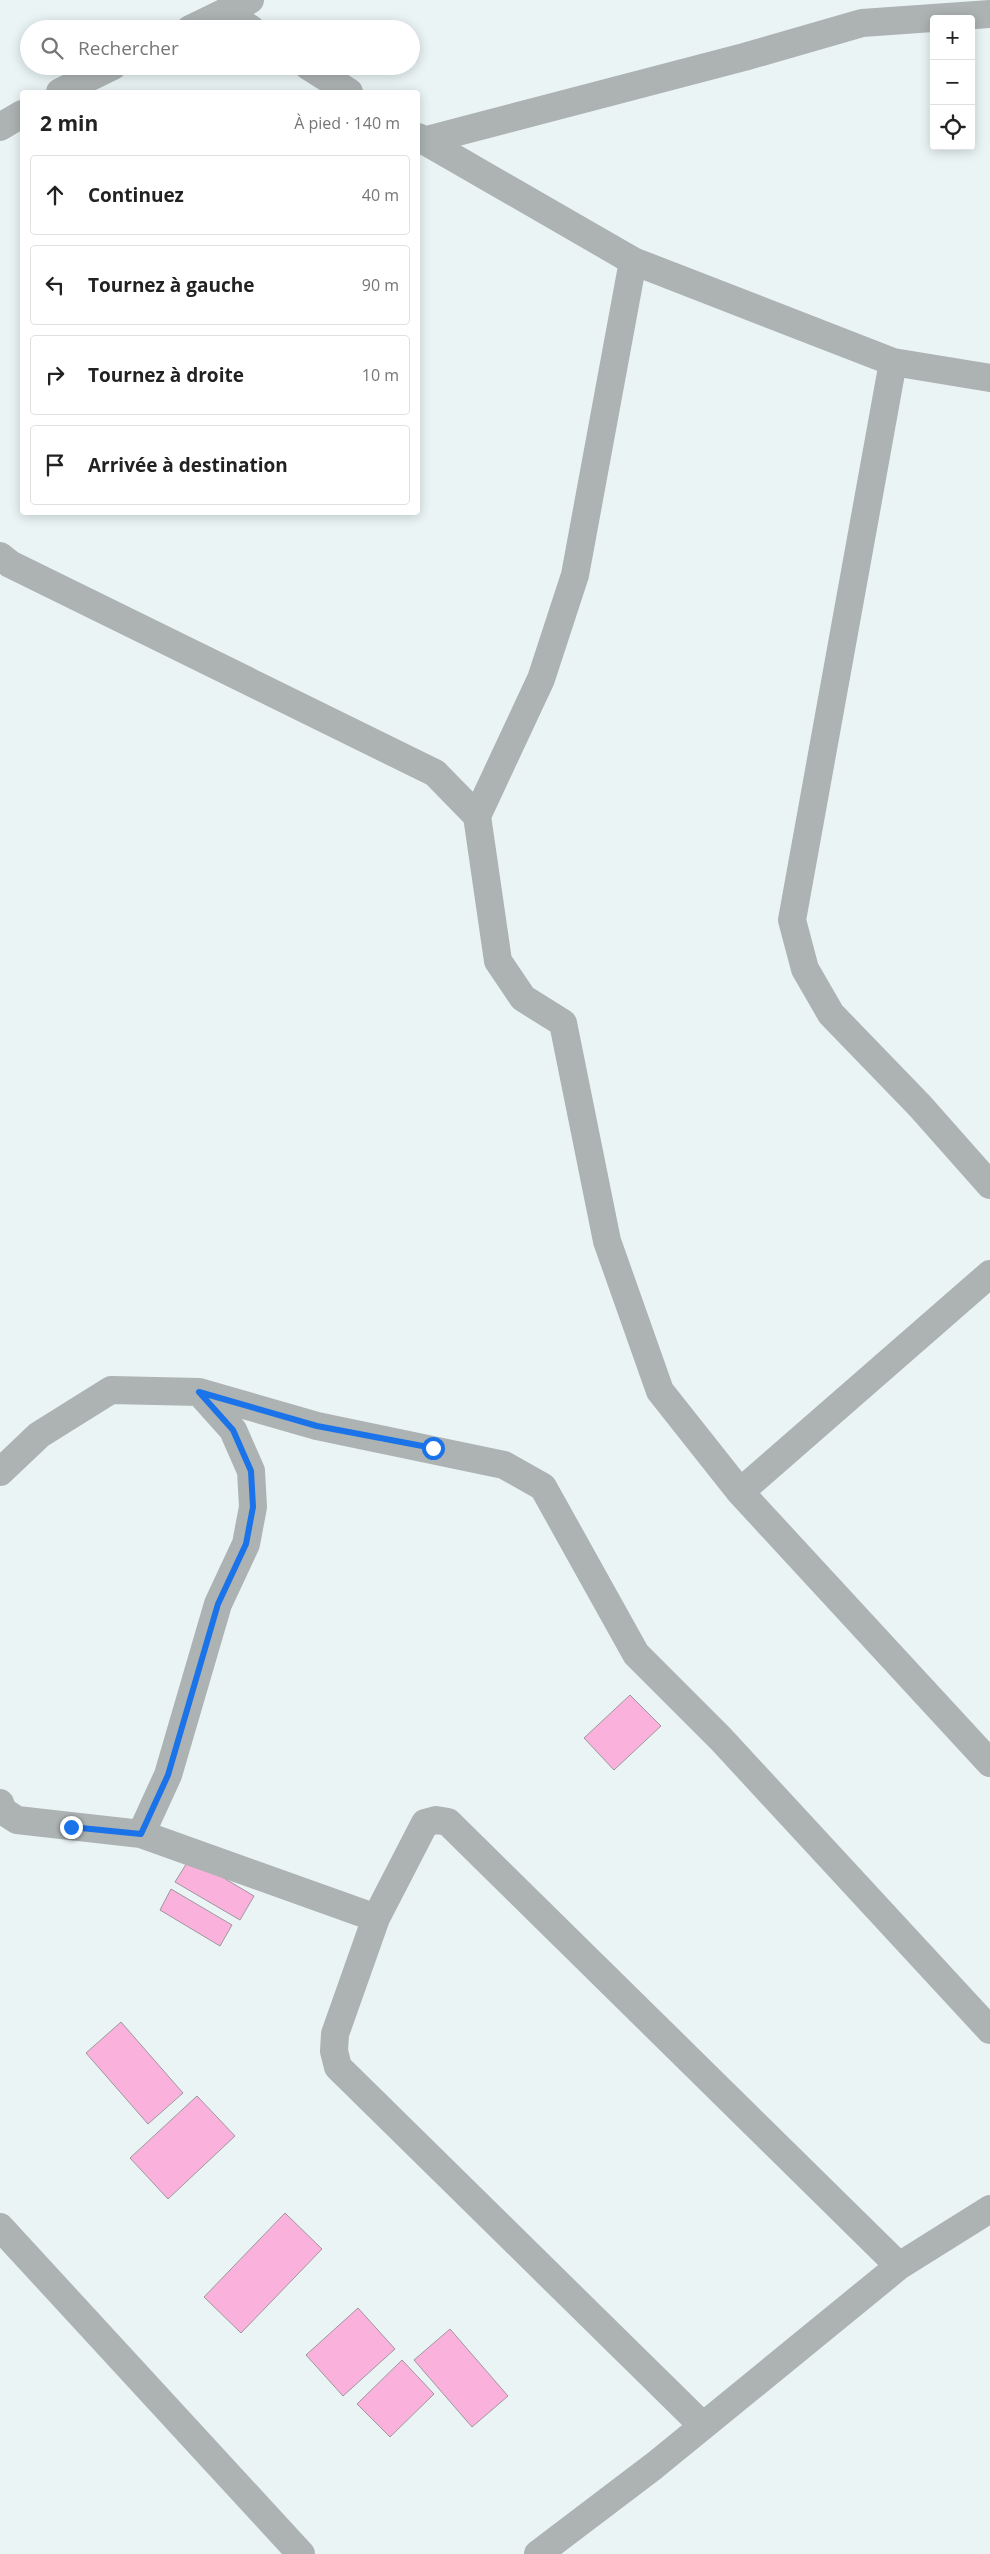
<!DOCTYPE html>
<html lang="fr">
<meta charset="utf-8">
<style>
body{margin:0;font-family:"Open Sans",sans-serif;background:#f2f2f2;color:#222}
.controls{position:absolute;right:15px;top:15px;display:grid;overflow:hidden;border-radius:5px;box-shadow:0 2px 12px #0003}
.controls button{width:45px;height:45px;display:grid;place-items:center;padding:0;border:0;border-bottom:1px solid #e0e0e0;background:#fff;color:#222;font:25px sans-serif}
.stop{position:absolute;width:15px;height:15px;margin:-11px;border:4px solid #1a73e8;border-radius:50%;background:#fff}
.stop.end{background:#1a73e8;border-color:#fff;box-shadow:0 1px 5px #0008}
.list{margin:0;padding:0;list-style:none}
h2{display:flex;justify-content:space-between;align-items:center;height:65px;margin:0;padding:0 20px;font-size:21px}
h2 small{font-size:16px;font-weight:400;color:#767676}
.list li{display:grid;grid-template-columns:32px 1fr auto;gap:15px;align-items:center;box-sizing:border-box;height:80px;margin:0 10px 10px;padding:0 10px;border:1px solid #e0e0e0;border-radius:5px}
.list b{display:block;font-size:19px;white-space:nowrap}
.list em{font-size:16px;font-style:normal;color:#767676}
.icon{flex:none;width:28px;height:28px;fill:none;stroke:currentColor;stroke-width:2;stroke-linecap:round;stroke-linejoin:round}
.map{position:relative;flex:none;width:990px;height:2554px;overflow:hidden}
.search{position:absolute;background:#fff;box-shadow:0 2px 12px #0003;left:20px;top:20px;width:400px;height:55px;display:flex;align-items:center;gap:12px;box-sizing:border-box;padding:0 18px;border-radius:28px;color:#767676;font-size:19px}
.panel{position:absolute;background:#fff;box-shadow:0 2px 12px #0003;left:20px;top:90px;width:400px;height:425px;border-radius:5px}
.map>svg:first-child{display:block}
.building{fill:#fab2dd;stroke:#9e979b}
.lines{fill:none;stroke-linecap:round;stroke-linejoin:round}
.minor{stroke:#adb2b2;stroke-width:28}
.route{stroke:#1a73e8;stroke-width:6}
</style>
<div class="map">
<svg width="990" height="2554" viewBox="0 0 990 2554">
<rect width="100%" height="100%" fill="#eaf4f5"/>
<path class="building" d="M630,1695L661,1726L614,1770L584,1738Z
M190,1858L254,1896L240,1920L175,1882Z
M171,1889L232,1925L220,1946L160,1910Z
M121,2022L183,2093L148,2124L86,2053Z
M197,2096L235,2136L168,2199L130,2158Z
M285,2213L322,2249L241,2333L204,2297Z
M358,2308L395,2349L343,2396L306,2355Z
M450,2329L508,2396L472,2427L414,2360Z
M402,2360L434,2394L390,2437L357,2404Z"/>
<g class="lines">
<path class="minor" d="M225,12L251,29
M190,29L250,0
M308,66L349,92
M60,92L113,66
M0,127L22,114
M418,137L633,261L893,362L990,378
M423,141L744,57L862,23L990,14
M893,362L792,920L805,969L831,1014L920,1106L990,1185
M0,556L10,564L435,773L477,816L498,961L523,998L563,1023L607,1241L660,1391L740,1492L990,1763
M477,816L541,679L575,575L633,261
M0,1472L39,1435L111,1390L199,1392L317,1426L504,1465L543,1487L636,1654L721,1739L990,2030
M740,1492L990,1274
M0,1803L3,1811L17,1820L141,1834L376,1918
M141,1834L168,1775L218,1604L246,1544L253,1507L251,1471L233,1430L199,1392
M0,2227L301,2554
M703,2426L338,2067L334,2051L335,2034L376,1918L425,1823L436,1820L448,1822L899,2266
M538,2554L654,2466L899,2266L990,2209"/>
</g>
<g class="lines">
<path class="route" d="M71,1827L141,1834L168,1775L218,1604L246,1544L253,1507L251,1471L233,1430L199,1392L317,1426L433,1448"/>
</g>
</svg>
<div class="controls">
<button>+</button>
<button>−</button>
<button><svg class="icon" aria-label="locate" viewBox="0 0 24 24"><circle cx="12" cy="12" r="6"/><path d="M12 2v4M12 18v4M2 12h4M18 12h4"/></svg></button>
</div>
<div class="stop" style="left:433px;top:1448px"></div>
<div class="stop end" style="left:71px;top:1827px"></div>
<div class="search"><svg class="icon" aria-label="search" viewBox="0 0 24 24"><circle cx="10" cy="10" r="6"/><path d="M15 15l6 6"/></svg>Rechercher</div>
<section class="panel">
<h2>2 min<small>À pied · 140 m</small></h2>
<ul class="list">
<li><svg class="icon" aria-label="ahead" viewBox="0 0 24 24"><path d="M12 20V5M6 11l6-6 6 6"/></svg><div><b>Continuez</b></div><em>40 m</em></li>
<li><svg class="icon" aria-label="left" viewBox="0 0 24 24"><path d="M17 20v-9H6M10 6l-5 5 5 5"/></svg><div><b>Tournez à gauche</b></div><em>90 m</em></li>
<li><svg class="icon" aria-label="right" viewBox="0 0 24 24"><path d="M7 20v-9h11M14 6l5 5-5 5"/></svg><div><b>Tournez à droite</b></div><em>10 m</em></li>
<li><svg class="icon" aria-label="arrive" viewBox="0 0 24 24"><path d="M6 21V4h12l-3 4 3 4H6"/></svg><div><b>Arrivée à destination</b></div></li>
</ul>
</section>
</div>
